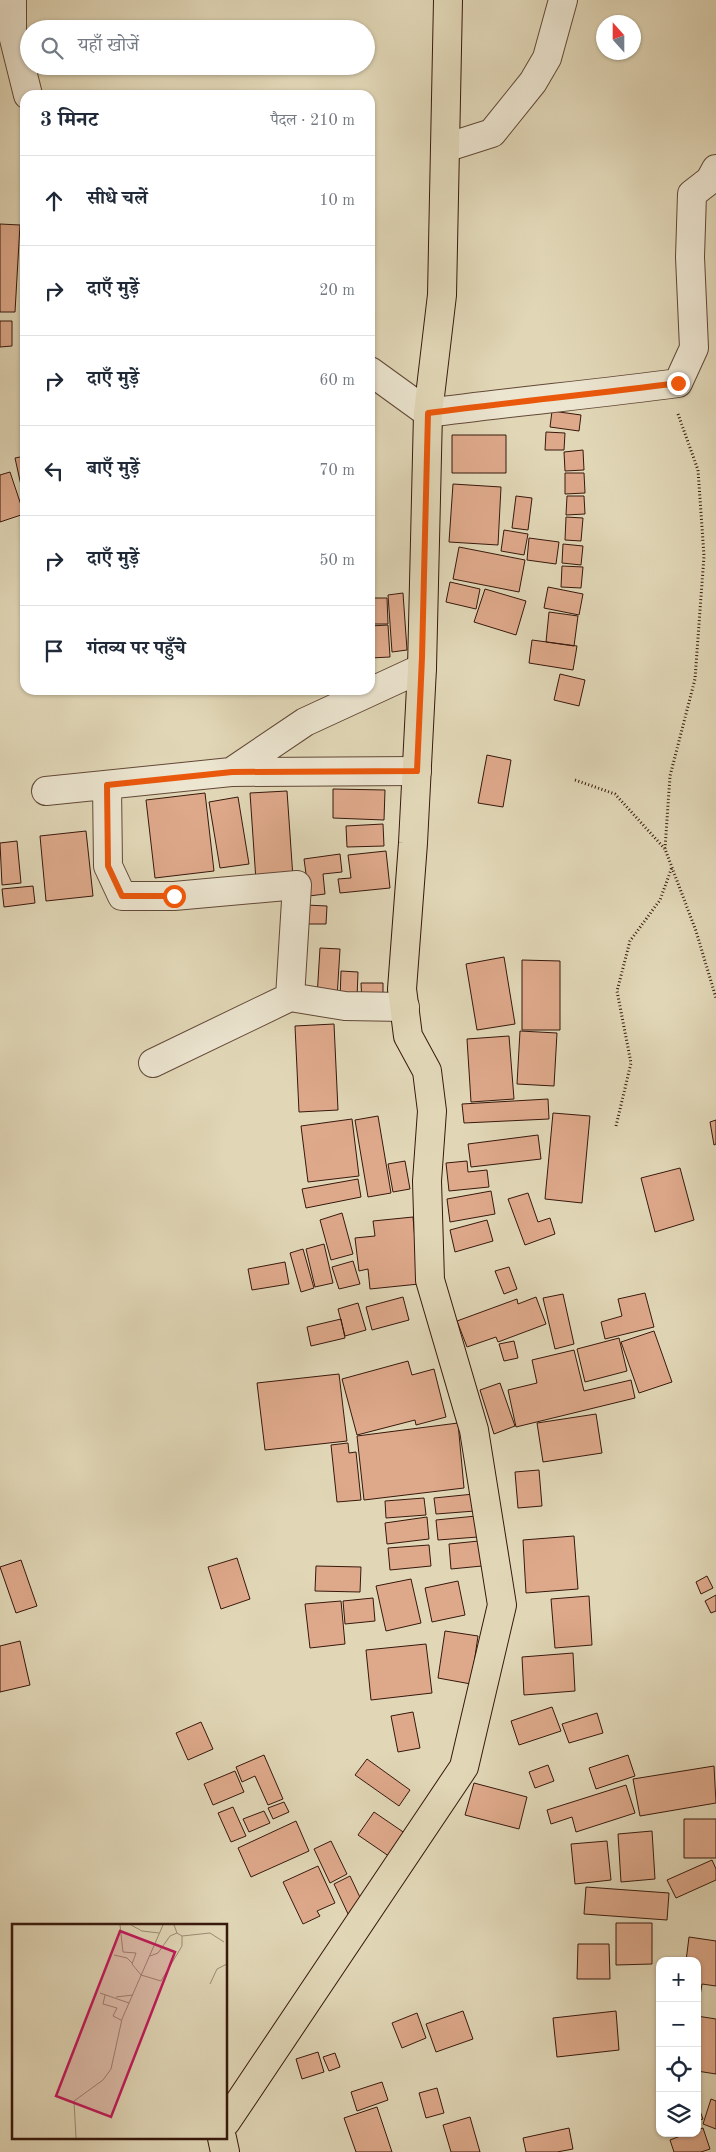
<!DOCTYPE html>
<html lang="hi">
<meta charset="utf-8">
<style>
body{margin:0;font-family:"Old Standard TT","Noto Serif Devanagari",serif;background:#f2f2f3;color:#1f2937}
.controls{position:absolute;right:15px;bottom:15px;display:grid;overflow:hidden;border-radius:10px;box-shadow:0 1px 4px #0004}
.controls button{width:45px;height:45px;display:grid;place-items:center;padding:0;border:0;border-bottom:1px solid #e0e1e3;background:#fff;color:#1f2937;font:25px sans-serif}
.compass{position:absolute;left:596px;top:15px;width:45px;height:45px;border-radius:50%;background:#fff;box-shadow:0 1px 4px #0004;rotate:339deg}
.stop{position:absolute;width:15px;height:15px;margin:-11px;border:4px solid #ea580c;border-radius:50%;background:#fff}
.stop.end{background:#ea580c;border-color:#fff;box-shadow:0 1px 5px #0008}
.list{margin:0;padding:0;list-style:none}
h2{display:flex;justify-content:space-between;align-items:center;height:65px;margin:0;padding:0 20px;font-size:21px}
h2 small{font-size:16px;font-weight:400;color:#747a83}
.list li{display:grid;grid-template-columns:32px 1fr auto;gap:15px;align-items:center;box-sizing:border-box;height:90px;padding:0 20px;border-top:1px solid #e0e1e3}
.list b{display:block;font-size:19px;white-space:nowrap}
.list em{font-size:16px;font-style:normal;color:#747a83}
.icon{flex:none;width:28px;height:28px;fill:none;stroke:currentColor;stroke-width:2;stroke-linecap:round;stroke-linejoin:round}
.map{position:relative;flex:none;width:716px;height:2152px;overflow:hidden}
.search{position:absolute;background:#fff;box-shadow:0 1px 4px #0004;left:20px;top:20px;width:355px;height:55px;display:flex;align-items:center;gap:12px;box-sizing:border-box;padding:0 18px;border-radius:28px;color:#747a83;font-size:19px}
.panel{position:absolute;background:#fff;box-shadow:0 1px 4px #0004;left:20px;top:90px;width:355px;height:605px;border-radius:15px}
.map>svg:first-child{display:block}
.building{fill:#dea98b;stroke:#37180c}
.lines{fill:none;stroke-linecap:round;stroke-linejoin:round}
.minor-casing{stroke:#624837;stroke-width:30}
.major-casing{stroke:#37180c;stroke-width:30}
.path{stroke:#37180c;stroke-width:3;stroke-dasharray:1 2.5;stroke-linecap:butt}
.minor{stroke:#ece5d0;stroke-width:28}
.major{stroke:#e1d7b7;stroke-width:28}
.route{stroke:#ea580c;stroke-width:6}
.inset-road{fill:none;stroke:#9d8b73;stroke-width:1}
.view{fill:#c2185b;fill-opacity:0.15;stroke:#c2185b;stroke-width:2.5}
.inset-edge{fill:none;stroke:#37180c;stroke-width:2.5}
</style>
<div class="map">
<svg width="716" height="2152" viewBox="0 0 716 2152">
<rect width="100%" height="100%" fill="#e1d7b7"/>
<filter id="stains"><feTurbulence type="fractalNoise" baseFrequency=".004" numOctaves="4"/><feColorMatrix values="0 0 0 0 .2 0 0 0 0 .09 0 0 0 0 .02 0 0 0 .5 -.17"/></filter>
<radialGradient id="worn" r=".72"><stop offset=".6" stop-color="#630" stop-opacity="0"/><stop offset="1" stop-color="#630" stop-opacity=".3"/></radialGradient>
<path class="building" d="M0,224L20,225L15,312H0Z
M0,321H12V346L0,347Z
M552,411L581,415L579,431L550,427Z
M546,432L565,433L564,450H545Z
M452,435H506V473H452Z
M583,450L584,470L565,471L564,452Z
M25,456V489L22,490L15,458Z
M10,472L24,514L0,522V475Z
M565,473H584L585,493L565,494Z
M453,484L501,487L498,545L449,542Z
M516,496L532,498L528,530L512,528Z
M567,496H584L585,514L566,515Z
M566,517L583,518L581,541L565,540Z
M504,530L528,534L524,555L501,551Z
M529,538L559,542L556,564L527,560Z
M563,544L583,546L581,565L562,563Z
M459,547L525,560L519,592L453,579Z
M562,566L583,567L581,588L561,587Z
M450,582L480,589L476,609L446,602Z
M548,587L583,594L579,615L544,608Z
M485,589L526,601L516,635L474,622Z
M403,593L407,650L392,652L388,595Z
M370,598H387L388,624H370Z
M549,612L578,616L574,646L546,642Z
M388,625L390,657L370,658V626Z
M532,640L577,646L573,670L529,663Z
M560,674L585,680L579,706L554,700Z
M487,755L511,760L503,807L478,803Z
M333,789L385,790L384,820L333,818Z
M287,791L293,878L256,881L250,793Z
M205,793L214,871L155,878L146,800Z
M238,797L249,864L220,868L209,802Z
M383,824L384,846L347,847L346,826Z
M86,831L93,896L46,901L40,836Z
M17,841L21,883L2,885L0,843Z
M386,851L390,888L340,893L338,879L351,878L348,855Z
M340,854L342,872L323,874L325,894L309,896L304,859Z
M33,886L35,903L4,907L2,889Z
M306,905L327,906L326,924H305Z
M320,948L340,949L337,998L317,997Z
M504,957L515,1024L477,1030L466,964Z
M522,960L560,961V1030H522Z
M341,971L358,972L357,999H340Z
M361,983H383V1004H362Z
M334,1024L338,1110L299,1112L295,1026Z
M520,1031L557,1033L554,1086L517,1084Z
M509,1036L514,1099L471,1102L467,1039Z
M548,1099L549,1119L464,1123L462,1104Z
M553,1113L590,1116L582,1203L545,1199Z
M378,1116L391,1193L368,1197L355,1120Z
M352,1119L359,1176L308,1182L301,1126Z
M716,1120V1144L714,1145L710,1122Z
M538,1135L541,1159L471,1167L468,1144Z
M405,1161L410,1189L393,1192L388,1164Z
M467,1161L468,1172L487,1170L489,1187L449,1191L446,1163Z
M680,1168L694,1220L655,1232L641,1178Z
M358,1179L361,1197L306,1208L302,1189Z
M491,1191L495,1214L450,1222L447,1199Z
M528,1193L538,1222L550,1218L555,1234L525,1245L508,1199Z
M342,1213L353,1254L331,1260L320,1220Z
M413,1217L419,1284L370,1289L368,1269L359,1271L355,1238L375,1236L373,1221Z
M487,1220L493,1241L455,1252L450,1230Z
M324,1244L333,1283L315,1287L306,1249Z
M303,1249L314,1288L301,1292L290,1253Z
M353,1261L360,1284L339,1289L332,1267Z
M285,1262L289,1284L252,1290L248,1269Z
M509,1267L517,1289L504,1294L495,1271Z
M645,1293L654,1327L605,1339L601,1322L622,1316L618,1299Z
M563,1294L574,1344L555,1349L543,1298Z
M403,1297L409,1320L372,1330L366,1307Z
M536,1297L546,1324L498,1342L496,1337L467,1347L457,1321L517,1299L518,1304Z
M358,1303L366,1330L345,1336L338,1309Z
M341,1319L345,1338L311,1346L307,1327Z
M654,1331L672,1382L639,1393L621,1342Z
M619,1338L627,1371L585,1382L577,1349Z
M514,1341L518,1358L504,1361L499,1344Z
M574,1350L584,1391L631,1380L635,1398L516,1427L508,1390L537,1383L532,1360Z
M408,1361L412,1375L434,1369L446,1417L416,1425L415,1420L357,1435L342,1379Z
M339,1374L347,1441L265,1450L257,1383Z
M500,1383L515,1426L494,1434L480,1390Z
M596,1414L602,1453L543,1462L537,1423Z
M458,1423L464,1488L364,1500L357,1436Z
M348,1443L349,1453L356,1452L361,1500L337,1502L331,1445Z
M539,1470L542,1506L518,1508L515,1472Z
M474,1494L475,1511L436,1514L434,1498Z
M424,1498L426,1515L386,1518L385,1501Z
M476,1516L478,1537L438,1540L436,1520Z
M427,1517L429,1539L387,1544L385,1523Z
M574,1536L578,1589L526,1593L523,1540Z
M479,1541L482,1566L451,1569L449,1544Z
M429,1545L431,1566L390,1570L388,1548Z
M237,1558L250,1599L221,1609L208,1567Z
M21,1560L37,1606L16,1613L0,1567Z
M316,1566L361,1567L360,1592L315,1591Z
M707,1576L713,1588L701,1594L696,1582Z
M411,1579L421,1623L386,1631L376,1586Z
M458,1581L465,1615L432,1622L425,1588Z
M716,1595V1611L711,1613L705,1601Z
M589,1596L592,1645L555,1648L551,1599Z
M373,1598L375,1621L345,1624L343,1601Z
M341,1601L345,1644L310,1648L305,1604Z
M445,1631L478,1636L471,1684L438,1678Z
M20,1641L30,1685L0,1692V1646Z
M426,1644L432,1693L371,1700L366,1650Z
M573,1653L575,1691L524,1695L522,1657Z
M552,1707L561,1731L519,1745L511,1721Z
M413,1712L420,1748L398,1752L391,1716Z
M597,1713L603,1733L569,1743L562,1724Z
M201,1722L213,1749L188,1760L176,1733Z
M264,1755L283,1799L268,1805L255,1776L242,1782L236,1767Z
M628,1755L635,1776L596,1789L589,1768Z
M367,1759L410,1790L399,1806L355,1775Z
M548,1765L554,1781L535,1788L529,1772Z
M714,1766L716,1803L640,1816L633,1779Z
M235,1771L244,1792L213,1805L204,1784Z
M474,1783L527,1797L519,1829L465,1815Z
M626,1785L635,1813L576,1832L572,1817L551,1824L547,1810Z
M284,1802L289,1812L273,1819L268,1808Z
M233,1807L246,1836L231,1842L218,1813Z
M264,1811L270,1823L249,1832L243,1819Z
M374,1812L412,1838L396,1861L358,1835Z
M684,1819H716V1858H684Z
M296,1821L309,1851L251,1877L238,1848Z
M652,1831L655,1879L621,1882L618,1834Z
M331,1841L347,1874L330,1883L314,1849Z
M607,1841L611,1880L575,1884L571,1844Z
M712,1860L716,1869V1880L676,1898L667,1880Z
M318,1866L335,1903L317,1911L320,1916L303,1924L283,1882Z
M350,1876L365,1908L349,1916L334,1884Z
M586,1887L669,1893L667,1920L584,1914Z
M616,1923H652V1964L616,1965Z
M689,1937L716,1941V1986L702,1984L699,2002L697,2001V1961H686Z
M578,1944H609L610,1979H577Z
M463,2011L473,2039L436,2052L426,2024Z
M616,2011L619,2050L557,2057L553,2018Z
M417,2013L426,2038L402,2048L392,2023Z
M697,2016L716,2019V2074L697,2071Z
M318,2052L324,2072L302,2079L296,2059Z
M335,2053L340,2067L329,2071L323,2057Z
M382,2082L388,2100L357,2111L351,2092Z
M437,2088L444,2113L426,2118L419,2093Z
M711,2099L716,2101V2129L703,2124Z
M697,2103L703,2119L697,2121Z
M377,2107L392,2152H356L344,2118Z
M470,2117L480,2152H451L443,2125Z
M569,2128L573,2149L557,2152H526L523,2138Z
M703,2128L710,2149L701,2152H674L670,2140L688,2133H697V2130Z"/>
<g class="lines">
<defs>
<path id="minor" d="M12,0V31L28,95
M445,148L492,133L533,82L547,58L563,0
M370,371L428,413C511,402 595,394 678,383L694,348L690,257L692,194L710,180L716,169
M231,772L305,722L422,668
M107,785L108,866L122,896H174L297,885L290,997L345,1006L405,1007
M46,791L231,772L417,771
M153,1063L290,997"/>
<path id="major" d="M226,2122L464,1767L502,1605L474,1430L430,1280L427,1181L432,1111L427,1071L408,1036L402,989L413,843L422,668L428,413L442,295L448,0
M222,2138L225,2152"/>
</defs>
<use href="#minor" class="minor-casing"/>
<use href="#major" class="major-casing"/>
<path class="path" d="M678,414L698,470L704,556L695,679L670,776L665,849L696,931L716,998
M575,780L615,794L665,849
M616,1126L631,1063L617,991L630,941L660,900L672,867"/>
<use href="#minor" class="minor"/>
<use href="#major" class="major"/>
</g>
<g class="lines">
<path class="route" d="M174,896H122L108,866L107,785L232,772L417,771L422,657L428,413C511,402 595,394 678,383"/>
</g>
<g transform="translate(12 1924)">
<rect width="215" height="215" fill="#e1d7b7"/>
<path class="inset-road" d="M108,1L111,28L124,29L120,40L129,51L149,57L170,22V12M119,1L130,7L147,9M162,1L165,9L170,12L198,9L212,18M102,31L115,34L120,39M138,32L146,29L158,12L165,9M198,60L205,45L215,40M88,69L117,79M93,71L91,80L105,84L101,92L109,96M104,73L121,71M64,214L62,177L91,156L99,145L110,95L151,1"/>
<path class="view" d="M108,7L163,28L99,193L44,172Z"/>
<rect width="215" height="215" class="inset-edge"/>
</g>
<rect width="100%" height="100%" filter="url(#stains)"/>
<rect width="100%" height="100%" fill="url(#worn)"/>
</svg>
<div class="controls">
<button>+</button>
<button>−</button>
<button><svg class="icon" aria-label="locate" viewBox="0 0 24 24"><circle cx="12" cy="12" r="6"/><path d="M12 2v4M12 18v4M2 12h4M18 12h4"/></svg></button>
<button><svg class="icon" aria-label="layers" viewBox="0 0 24 24"><path d="M12 4l9 5-9 5-9-5zM3 14l9 5 9-5"/></svg></button>
</div>
<svg class="compass" viewBox="-18 -18 36 36"><path d="M0-13l5 13h-10z" fill="#e53935"/><path d="M0 13l5-13h-10z" fill="#747a83"/></svg>
<div class="stop" style="left:174px;top:896px"></div>
<div class="stop end" style="left:678px;top:383px"></div>
<div class="search"><svg class="icon" aria-label="search" viewBox="0 0 24 24"><circle cx="10" cy="10" r="6"/><path d="M15 15l6 6"/></svg>यहाँ खोजें</div>
<section class="panel">
<h2>3 मिनट<small>पैदल · 210 m</small></h2>
<ul class="list">
<li><svg class="icon" aria-label="ahead" viewBox="0 0 24 24"><path d="M12 20V5M6 11l6-6 6 6"/></svg><div><b>सीधे चलें</b></div><em>10 m</em></li>
<li><svg class="icon" aria-label="right" viewBox="0 0 24 24"><path d="M7 20v-9h11M14 6l5 5-5 5"/></svg><div><b>दाएँ मुड़ें</b></div><em>20 m</em></li>
<li><svg class="icon" aria-label="right" viewBox="0 0 24 24"><path d="M7 20v-9h11M14 6l5 5-5 5"/></svg><div><b>दाएँ मुड़ें</b></div><em>60 m</em></li>
<li><svg class="icon" aria-label="left" viewBox="0 0 24 24"><path d="M17 20v-9H6M10 6l-5 5 5 5"/></svg><div><b>बाएँ मुड़ें</b></div><em>70 m</em></li>
<li><svg class="icon" aria-label="right" viewBox="0 0 24 24"><path d="M7 20v-9h11M14 6l5 5-5 5"/></svg><div><b>दाएँ मुड़ें</b></div><em>50 m</em></li>
<li><svg class="icon" aria-label="arrive" viewBox="0 0 24 24"><path d="M6 21V4h12l-3 4 3 4H6"/></svg><div><b>गंतव्य पर पहुँचे</b></div></li>
</ul>
</section>
</div>
